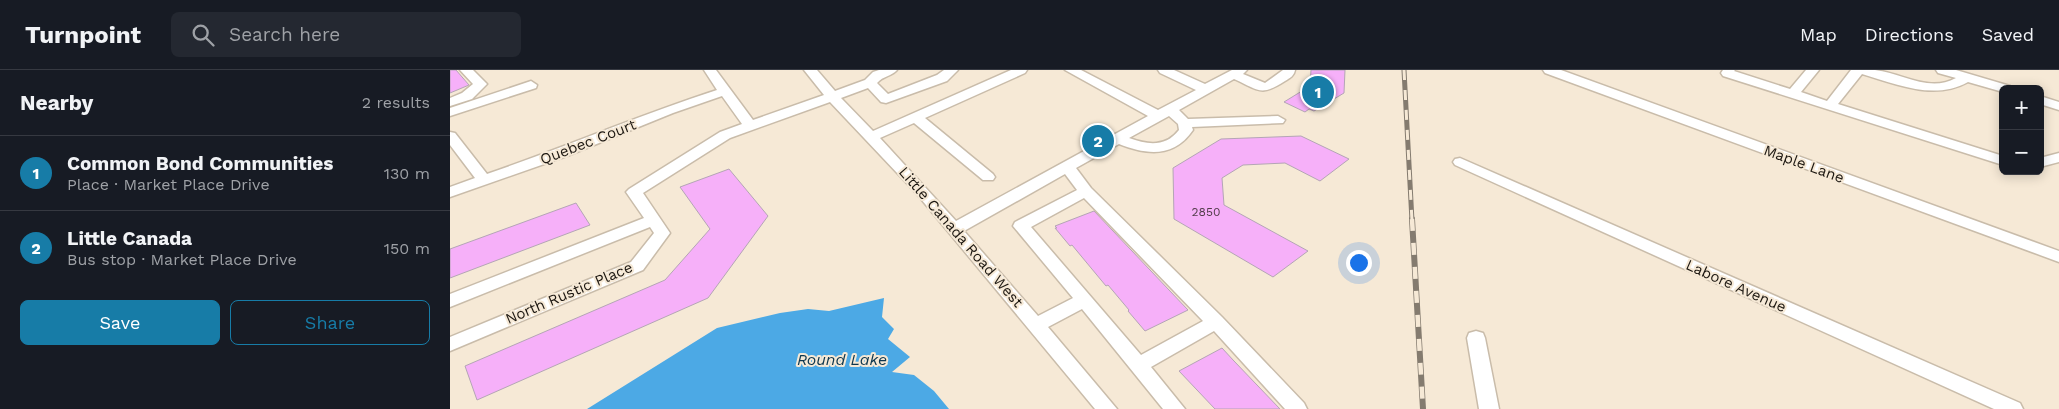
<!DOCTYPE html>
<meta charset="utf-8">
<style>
body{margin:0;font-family:"Work Sans",sans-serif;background:#242831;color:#f1f3f6}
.controls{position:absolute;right:15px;top:15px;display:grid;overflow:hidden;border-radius:8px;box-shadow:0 2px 12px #0003}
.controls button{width:45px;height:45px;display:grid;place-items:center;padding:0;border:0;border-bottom:1px solid #363941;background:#171b24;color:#f1f3f6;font:25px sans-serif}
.you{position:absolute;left:908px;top:192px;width:18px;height:18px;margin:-12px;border:4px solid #fff;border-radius:50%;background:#1a73e8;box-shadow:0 0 0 8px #1a73e833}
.badge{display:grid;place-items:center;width:32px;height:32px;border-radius:50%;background:#177ca7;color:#fff;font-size:16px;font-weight:700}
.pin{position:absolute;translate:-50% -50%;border:2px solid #fff;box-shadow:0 1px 5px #0006}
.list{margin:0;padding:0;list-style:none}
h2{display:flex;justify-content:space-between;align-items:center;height:65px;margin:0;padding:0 20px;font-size:21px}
h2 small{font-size:16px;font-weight:400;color:#9ea1a6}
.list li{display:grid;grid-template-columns:32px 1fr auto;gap:15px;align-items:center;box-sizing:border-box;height:75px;padding:0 20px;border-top:1px solid #363941}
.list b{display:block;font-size:19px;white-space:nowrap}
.list p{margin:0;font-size:16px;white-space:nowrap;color:#9ea1a6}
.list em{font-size:16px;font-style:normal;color:#9ea1a6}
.actions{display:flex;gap:10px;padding:15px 20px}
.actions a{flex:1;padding:11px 0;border:1px solid #177ca7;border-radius:8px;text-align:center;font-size:18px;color:#177ca7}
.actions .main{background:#177ca7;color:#fff}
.icon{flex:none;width:28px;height:28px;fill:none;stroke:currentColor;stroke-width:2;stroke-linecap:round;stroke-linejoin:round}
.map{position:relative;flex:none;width:1609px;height:339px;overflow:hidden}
header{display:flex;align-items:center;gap:30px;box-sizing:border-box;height:70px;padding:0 25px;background:#171b24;border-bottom:1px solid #363941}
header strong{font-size:24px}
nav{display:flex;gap:28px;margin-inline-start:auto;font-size:18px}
.search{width:350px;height:45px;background:#242831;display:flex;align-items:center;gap:12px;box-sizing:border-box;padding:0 18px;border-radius:8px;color:#9ea1a6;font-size:19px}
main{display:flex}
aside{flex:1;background:#171b24}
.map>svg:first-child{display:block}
.water{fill:#4ca9e5}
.building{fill:#f6b0f9;stroke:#b4a5b5}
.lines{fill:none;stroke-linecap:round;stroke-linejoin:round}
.minor-casing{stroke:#c9bcaa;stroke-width:3}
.minor{fill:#fff;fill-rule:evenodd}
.rail-far1-casing{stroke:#847b6f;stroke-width:5}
.rail-casing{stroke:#847b6f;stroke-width:6}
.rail-far1{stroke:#f6e9d6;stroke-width:3;stroke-dasharray:10;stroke-linecap:butt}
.rail{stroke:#f6e9d6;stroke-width:4.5;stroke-dasharray:12;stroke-linecap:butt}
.labels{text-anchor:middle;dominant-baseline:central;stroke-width:4;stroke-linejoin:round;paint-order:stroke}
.number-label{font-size:12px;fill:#523c4a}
.street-label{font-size:15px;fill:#1b1610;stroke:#f6e9d6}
.water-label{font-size:16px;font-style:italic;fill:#0d364e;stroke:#f6e9d6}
</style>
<header>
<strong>Turnpoint</strong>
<div class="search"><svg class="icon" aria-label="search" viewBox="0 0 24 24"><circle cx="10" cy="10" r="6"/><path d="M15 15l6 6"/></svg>Search here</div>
<nav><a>Map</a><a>Directions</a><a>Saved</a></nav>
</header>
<main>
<aside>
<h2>Nearby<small>2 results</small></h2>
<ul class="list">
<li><span class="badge">1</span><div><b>Common Bond Communities</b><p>Place · Market Place Drive</p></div><em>130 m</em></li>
<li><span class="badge">2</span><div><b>Little Canada</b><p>Bus stop · Market Place Drive</p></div><em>150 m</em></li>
</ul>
<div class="actions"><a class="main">Save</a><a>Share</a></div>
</aside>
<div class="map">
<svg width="1609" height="339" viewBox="0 0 1609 339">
<rect width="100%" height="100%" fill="#f6e9d6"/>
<path class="water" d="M434,228L432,247L444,259L438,269L460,287L442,302L464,305L484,321L499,339H137L267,258L330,243L358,239L379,241Z"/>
<path class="building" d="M0,0H6L19,15L0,23Z
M861,0H895L894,23L864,41L859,39L855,42L834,32L860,16Z
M851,66L899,89L870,111L835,93L793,95L772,108L774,135L858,181L823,207L724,149L723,98L771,69Z
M279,99L318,146L258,228L27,330L15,296L215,210L260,159L230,117Z
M126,133L140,155L0,208V179Z
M644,141L738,240L695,261L678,241L679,240L658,215L656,216L622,175L620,176L605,158H607L605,156Z
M772,278L784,291L830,339H765L729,301Z"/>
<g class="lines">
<defs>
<path id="minor" d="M10,0H23L37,14L22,29L0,36V28L12,23L23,14Z
M254,0H266L303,50L374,25L354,0H367L385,21L415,10L423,2L429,0H447C442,6 433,6 427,13L438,24L487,5L494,0H508L497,11L436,33L431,32L418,18L391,28L423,61L561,0H577L575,3L475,48L543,104L545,107L543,110H533L464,53L430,68L506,151L698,46L615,0H631L708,40L746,20L710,3L708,0H724L755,14L782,0H797L793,4L815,13L833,0H845C844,6 840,8 835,11C810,27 809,20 784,9L729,40L738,49L828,46L835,50L833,53L742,57L743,60C724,88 697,85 669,74L626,98L641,118L772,247L854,333L857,339H835L764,261L701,297L735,339H713L632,239L598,257L667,339H645L466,123L380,32L280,68L193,123L220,163L193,200L0,281V267L181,192L204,163L200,157L0,237V224L194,148L176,122L179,119L270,62L292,54L272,26L223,43L117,86L0,127V117L25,108L0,75V62L5,63L37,104C115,77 190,45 267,20ZM719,46L728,54L729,60C716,77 698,75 679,68ZM615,104L627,120L565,152L563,156L623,228L588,246L514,161ZM634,128L753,251L691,285L581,157Z
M1093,0H1111L1609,181V192L1095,3Z
M1273,0H1285L1284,1L1340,19L1356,0H1369L1351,22L1377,31L1401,0C1409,0 1418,0 1425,0C1452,3 1479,23 1506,8L1488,3L1486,0H1506L1560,16L1561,19H1553V22L1518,12C1484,31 1446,14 1412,4L1388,34L1553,86V95L1273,6L1271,3Z
M81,11L87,15L86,18L0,46V38Z
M1590,26L1609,32V40L1590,34Z
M1609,83V92L1590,97V88Z
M1010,88L1570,333L1573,339H1544L1005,95L1003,92L1005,89Z
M1026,261L1033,263L1035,268L1049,339H1029L1017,268L1019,263Z"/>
</defs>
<use href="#minor" class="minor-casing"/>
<use href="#minor" class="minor"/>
<defs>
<path id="rail-far1" d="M954,0L962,151"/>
<path id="rail" d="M962,149L973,339"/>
</defs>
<use href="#rail-far1" class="rail-far1-casing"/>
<use href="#rail" class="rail-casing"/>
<use href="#rail-far1" class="rail-far1"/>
<use href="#rail" class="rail"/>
</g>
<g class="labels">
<g class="number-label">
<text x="756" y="142">2850</text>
</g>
<g class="street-label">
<text transform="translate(138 72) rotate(-21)">Quebec Court</text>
<text transform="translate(1354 94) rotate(20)">Maple Lane</text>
<text transform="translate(511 167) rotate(49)">Little Canada Road West</text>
<text transform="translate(1286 216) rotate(24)">Labore Avenue</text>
<text transform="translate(119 223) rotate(-23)">North Rustic Place</text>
</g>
<g class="water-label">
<text x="392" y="289">Round Lake</text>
</g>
</g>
</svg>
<div class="controls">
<button>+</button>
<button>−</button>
</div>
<div class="you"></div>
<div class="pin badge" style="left:868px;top:22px">1</div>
<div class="pin badge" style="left:648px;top:71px">2</div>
</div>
</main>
